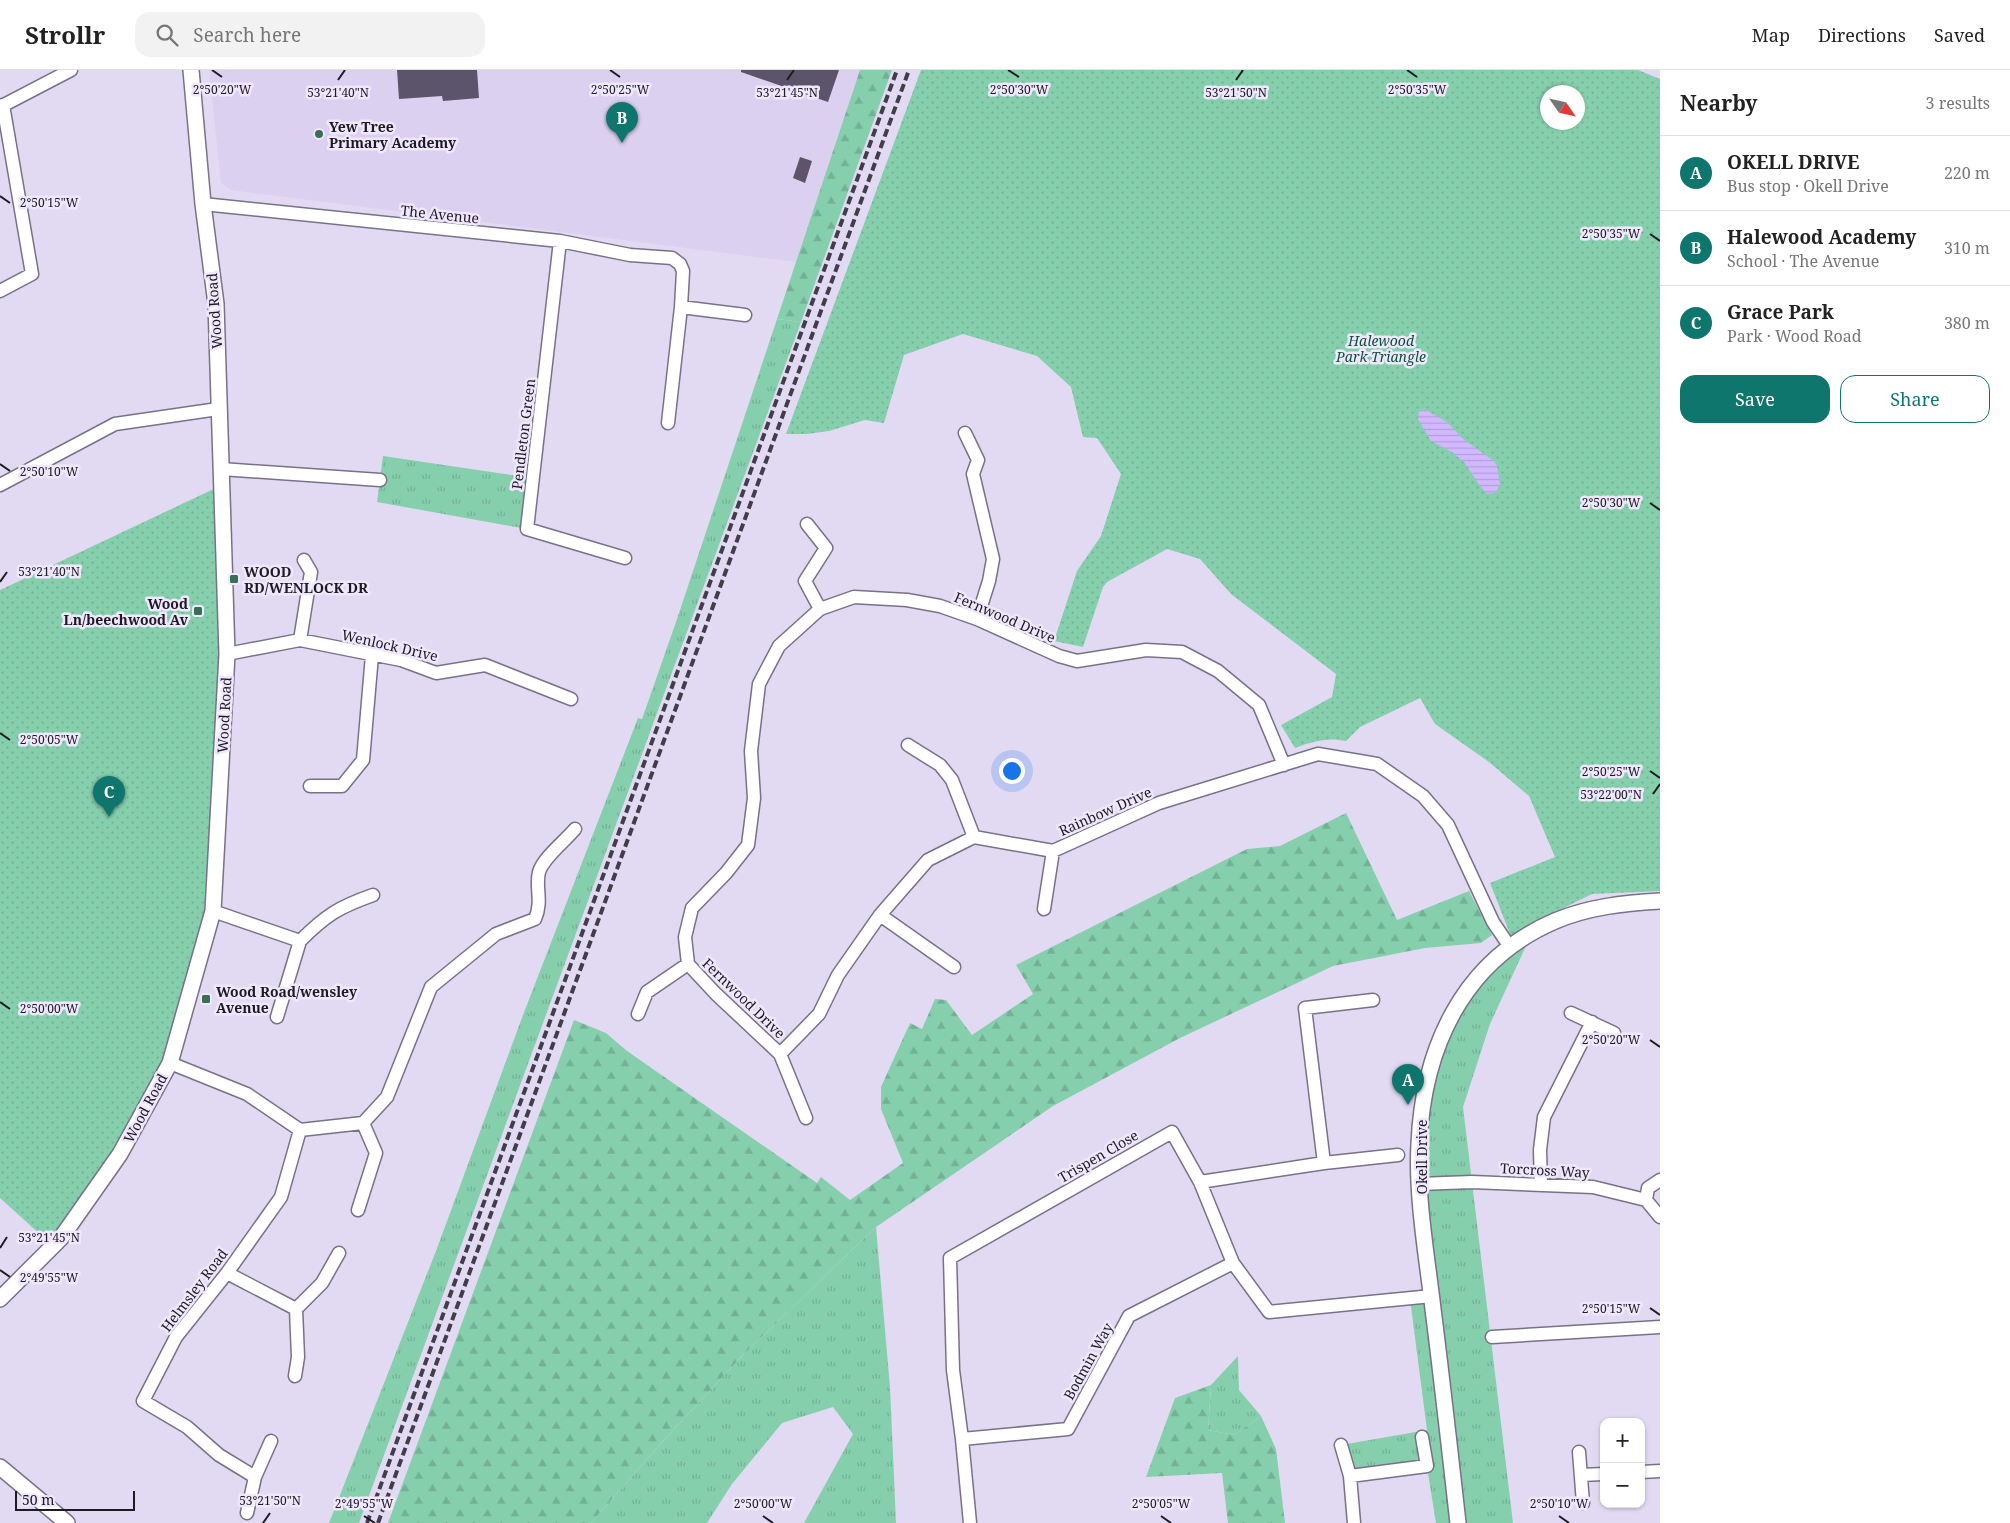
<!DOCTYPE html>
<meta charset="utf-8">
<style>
body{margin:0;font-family:"Noto Serif",serif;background:#f2f2f2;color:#222}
.controls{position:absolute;right:15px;bottom:15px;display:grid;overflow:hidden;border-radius:10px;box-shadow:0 1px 4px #0004}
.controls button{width:45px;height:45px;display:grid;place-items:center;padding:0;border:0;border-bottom:1px solid #e0e0e0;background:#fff;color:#222;font:25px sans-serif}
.compass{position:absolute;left:1540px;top:15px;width:45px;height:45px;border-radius:50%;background:#fff;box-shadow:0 1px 4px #0004;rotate:124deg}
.scale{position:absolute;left:15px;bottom:12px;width:120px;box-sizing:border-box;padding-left:5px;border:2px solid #1d1a23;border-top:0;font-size:14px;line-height:18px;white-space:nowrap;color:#1d1a23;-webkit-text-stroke:4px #efe8fd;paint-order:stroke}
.you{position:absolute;left:1011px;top:700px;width:18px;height:18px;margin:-12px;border:4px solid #fff;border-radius:50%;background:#1a73e8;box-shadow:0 0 0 8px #1a73e833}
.badge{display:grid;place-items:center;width:32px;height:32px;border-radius:50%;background:#0f766e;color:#fff;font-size:16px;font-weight:700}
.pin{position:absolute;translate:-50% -41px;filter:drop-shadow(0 1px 2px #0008)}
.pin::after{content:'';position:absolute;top:26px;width:18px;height:15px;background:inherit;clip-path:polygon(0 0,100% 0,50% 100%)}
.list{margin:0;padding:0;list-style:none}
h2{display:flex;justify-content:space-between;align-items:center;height:65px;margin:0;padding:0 20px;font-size:21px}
h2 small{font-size:16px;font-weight:400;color:#767676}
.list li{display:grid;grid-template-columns:32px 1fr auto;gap:15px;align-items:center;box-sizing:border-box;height:75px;padding:0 20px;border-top:1px solid #e0e0e0}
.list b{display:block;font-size:19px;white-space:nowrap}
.list p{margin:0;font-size:16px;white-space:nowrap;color:#767676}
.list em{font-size:16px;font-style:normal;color:#767676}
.actions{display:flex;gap:10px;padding:15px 20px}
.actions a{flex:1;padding:11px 0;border:1px solid #0f766e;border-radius:15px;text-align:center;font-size:18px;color:#0f766e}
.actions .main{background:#0f766e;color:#fff}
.icon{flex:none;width:28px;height:28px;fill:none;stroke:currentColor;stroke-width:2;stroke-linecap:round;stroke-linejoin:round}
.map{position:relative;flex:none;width:1660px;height:1453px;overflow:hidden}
header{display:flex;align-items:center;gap:30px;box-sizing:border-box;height:70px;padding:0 25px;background:#fff;border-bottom:1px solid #e0e0e0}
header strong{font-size:24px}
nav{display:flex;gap:28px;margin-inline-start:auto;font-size:18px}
.search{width:350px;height:45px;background:#f2f2f2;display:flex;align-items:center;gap:12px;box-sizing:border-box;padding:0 18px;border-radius:15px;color:#767676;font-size:19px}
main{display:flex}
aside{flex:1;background:#fff}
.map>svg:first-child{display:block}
.built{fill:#dbd0f0}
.grass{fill:url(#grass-tufts)}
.forest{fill:url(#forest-firs)}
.park{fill:url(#park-dots);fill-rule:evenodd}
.water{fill:url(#water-rules)}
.building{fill:#5c546a}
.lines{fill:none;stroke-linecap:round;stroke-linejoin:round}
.minor-casing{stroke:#787187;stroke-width:15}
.tertiary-casing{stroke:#787187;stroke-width:18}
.minor{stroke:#fff;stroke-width:12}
.tertiary{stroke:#fff;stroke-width:15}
.rail{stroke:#413d49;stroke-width:4;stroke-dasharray:8 4;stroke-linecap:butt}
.ticks{fill:none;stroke:#1d1a23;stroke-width:2}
.poi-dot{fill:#376f57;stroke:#efe8fd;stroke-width:2}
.labels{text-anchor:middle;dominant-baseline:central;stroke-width:5;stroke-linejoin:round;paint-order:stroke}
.poi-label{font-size:14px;font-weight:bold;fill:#1d1a23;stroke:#efe8fd;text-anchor:start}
.street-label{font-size:14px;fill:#1d1a23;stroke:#efe8fd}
.park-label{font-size:14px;font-style:italic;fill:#0b5139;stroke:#efe8fd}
.ticks-label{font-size:12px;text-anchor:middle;fill:#1d1a23;stroke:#efe8fd;stroke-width:5;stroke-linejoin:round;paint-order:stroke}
</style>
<header>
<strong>Strollr</strong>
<div class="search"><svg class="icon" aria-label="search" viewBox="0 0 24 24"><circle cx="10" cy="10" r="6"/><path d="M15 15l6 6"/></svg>Search here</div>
<nav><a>Map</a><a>Directions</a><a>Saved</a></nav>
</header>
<main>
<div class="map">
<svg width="1660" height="1453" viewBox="0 0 1660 1453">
<defs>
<pattern id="grass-tufts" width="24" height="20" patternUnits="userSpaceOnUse" patternTransform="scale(1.25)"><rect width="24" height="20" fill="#86cfad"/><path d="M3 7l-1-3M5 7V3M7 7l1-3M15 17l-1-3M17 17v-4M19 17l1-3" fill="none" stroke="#73b195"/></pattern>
<pattern id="forest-firs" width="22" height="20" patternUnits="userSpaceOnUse" patternTransform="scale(1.25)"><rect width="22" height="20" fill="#86cfad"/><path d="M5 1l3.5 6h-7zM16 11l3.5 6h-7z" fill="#73b195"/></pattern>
<pattern id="park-dots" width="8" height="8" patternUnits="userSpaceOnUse" patternTransform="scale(1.25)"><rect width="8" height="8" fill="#86cfad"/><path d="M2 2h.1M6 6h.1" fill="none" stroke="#73b195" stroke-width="1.8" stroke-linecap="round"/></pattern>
<pattern id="water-rules" width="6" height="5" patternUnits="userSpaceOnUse" patternTransform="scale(1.25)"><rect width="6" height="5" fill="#d2b9ff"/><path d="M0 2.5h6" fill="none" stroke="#b49eda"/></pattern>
</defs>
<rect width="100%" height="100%" fill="#e2daf3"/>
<path class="built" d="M209,0H860L796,192L231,120L221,113Z"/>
<path class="grass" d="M777,249L801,252L359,1453H329L436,1181L523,945L638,648L642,649L676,552Z
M383,386L532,408L527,459L377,432Z
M1532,863L1490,954L1463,1037L1513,1453H1436L1427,1397L1350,1406L1341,1375L1427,1360L1410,1229L1432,1226L1419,1114L1424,1019L1457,933Z
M876,1157L890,1317L896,1453H804L853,1364L833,1337L782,1353L732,1414L707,1453H591L663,1371L742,1286Z
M1238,1286L1239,1320L1261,1346L1234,1365L1208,1360L1211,1315Z"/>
<path class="forest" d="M860,0H892L801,252L777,249Z
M1346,743L1397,850L1469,821L1492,865L1481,873L1425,878L1333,896L1180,968L1053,1036L876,1157L742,1286L663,1371L591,1453H388L574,950L606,963L627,981L817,1113L821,1107L850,1130L903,1093L881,1039V1017L910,953L922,959L935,929L946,930L972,965L1033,924L1016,895L1247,779L1280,776Z
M1211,1315L1208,1360L1234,1365L1261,1346L1276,1379L1285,1453H1228L1222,1403L1146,1407L1175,1328Z"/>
<path class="park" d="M921,0H1638L1660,9V821L1592,824L1523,858L1512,869L1490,813L1555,787L1529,726L1489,692L1435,654L1420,628L1360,657L1346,671C1328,667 1313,671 1295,678L1281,655L1332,627L1336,604L1231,524L1200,489L1167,479L1107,512L1103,517L1083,577L1054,571L1077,501L1101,466L1121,404L1097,368L1083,367L1071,317L1037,286L963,264L904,285L884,353L865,350L829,361L807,364H786ZM1548,22H1578V52H1548Z
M222,415L226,601L214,824L162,1007L53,1176L0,1128V520Z"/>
<path class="water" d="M1424,339L1447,352L1463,369L1494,391L1497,396L1500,415L1495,423L1487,424L1480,416L1464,392L1452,382L1431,371L1418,349L1419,342Z"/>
<path class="building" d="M397,0H477L479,28L443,31L442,26L399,29Z
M741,0H839L828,32L741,2Z
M800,87L812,91L805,113L793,108Z"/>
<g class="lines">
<defs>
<path id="minor" d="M0,37L71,0
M203,134L560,171L630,185L672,188L680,194L683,201L681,237L668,353
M560,171L527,459L625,488
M0,221L32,204L3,35
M681,237L745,245
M965,363L978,390L973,404L993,489L989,511L977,549
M221,399L380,410
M0,415L115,354L218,339
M807,454L826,478L805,511L820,539
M300,570L311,502L304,490
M227,584L300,570L401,590L436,603L485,595L571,629
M908,675L940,695L952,710L974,767
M310,716H342L363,690L372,585
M1044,839L1053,781
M213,841L300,871L277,947
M880,845L954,897
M300,871C326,845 339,837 373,825
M1571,943L1614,963
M638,944L647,922L688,894
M780,984L819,944L838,905L880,845L928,790L974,767L1053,781L1159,733L1318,684L1377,694L1423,726L1448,755L1493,852L1510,877
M170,993L247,1024L300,1060L363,1053L387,1027L431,917L496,864L535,849C543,831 535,817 539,802C543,788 566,770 575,759
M806,1048L780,984L716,924L688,894L685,867L692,838L726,803L748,775L754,728L751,681L759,614L779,576L820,539L854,527L907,530L940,536L977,549L1059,586L1077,591L1146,580L1182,582L1218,601L1259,635L1284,695
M1324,1093L1305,938L1373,930
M1200,1112L1324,1093L1398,1085
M1419,1114L1472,1112L1593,1117L1646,1130L1660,1147
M1541,1115L1540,1080L1544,1047L1592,952
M1646,1130L1648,1118L1660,1110
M358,1140L376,1083L363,1053
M227,1203L296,1239L322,1213L339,1183
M1492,1267L1660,1257
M295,1306L298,1287L296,1239
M962,1369L1068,1359L1129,1246L1233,1193
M1341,1375L1350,1406
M1579,1382L1583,1433
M1641,1402L1660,1401
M1581,1405L1604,1404
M255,1407L219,1385L187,1357L143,1331L176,1267L227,1203L281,1127L300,1060
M247,1443L255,1407L271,1371
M970,1453L962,1369L953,1300L950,1188L1172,1062L1200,1112L1233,1193L1269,1242L1432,1226
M1354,1453L1350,1406L1427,1396L1422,1367"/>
<path id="tertiary" d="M0,1229L61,1168L120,1084L170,993L213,841L227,584L216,234L203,134L191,0
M0,1397L67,1453
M1458,1453C1450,1382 1442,1310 1433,1239C1427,1187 1416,1126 1419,1074C1423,979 1462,891 1555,851C1588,837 1624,833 1660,831"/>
</defs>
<use href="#minor" class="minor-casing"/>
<use href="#tertiary" class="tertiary-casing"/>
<use href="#minor" class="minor"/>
<use href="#tertiary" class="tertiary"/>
<path class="rail" d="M367,1453L897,0
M378,1453L909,0"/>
</g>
<path class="ticks" d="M212,0L222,7M610,0L620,7M1008,0L1019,7M1407,0L1417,7M338,10L345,0M787,10L794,0M1236,10L1243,0M0,126L10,133M1650,164L1660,171M0,394L10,401M1650,433L1660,440M0,512L7,502M0,663L10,670M1650,701L1660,708M1653,724L1660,714M0,932L10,939M1650,970L1660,977M0,1178L7,1167M0,1200L10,1207M1650,1238L1660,1245M364,1446L375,1453M763,1446L773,1453M1161,1446L1171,1453M1559,1446L1569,1453M263,1453L270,1443"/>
<g class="poi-dot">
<circle cx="319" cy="64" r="5"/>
<rect x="229" y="504" width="10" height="10" rx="2.5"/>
<rect x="193" y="536" width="10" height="10" rx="2.5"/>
<rect x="201" y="924" width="10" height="10" rx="2.5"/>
</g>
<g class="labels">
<g class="poi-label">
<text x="329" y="56">Yew Tree<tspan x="329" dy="16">Primary Academy</tspan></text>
<text x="244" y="501">WOOD<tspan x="244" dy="16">RD/WENLOCK DR</tspan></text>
<text x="188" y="533" text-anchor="end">Wood<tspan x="188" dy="16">Ln/beechwood Av</tspan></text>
<text x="216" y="921">Wood Road/wensley<tspan x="216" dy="16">Avenue</tspan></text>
</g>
<g class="street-label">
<text transform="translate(440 144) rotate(6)">The Avenue</text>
<text transform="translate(214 241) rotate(-94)">Wood Road</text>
<text transform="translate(523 364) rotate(-83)">Pendleton Green</text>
<text transform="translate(1005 547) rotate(23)">Fernwood Drive</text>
<text transform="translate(390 575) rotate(13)">Wenlock Drive</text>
<text transform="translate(224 645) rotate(-87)">Wood Road</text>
<text transform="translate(1105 741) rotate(-24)">Rainbow Drive</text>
<text transform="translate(744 928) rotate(44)">Fernwood Drive</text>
<text transform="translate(145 1038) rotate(-62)">Wood Road</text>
<text transform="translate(1098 1086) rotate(-30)">Trispen Close</text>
<text transform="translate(1421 1087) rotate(-90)">Okell Drive</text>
<text transform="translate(1545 1100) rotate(3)">Torcross Way</text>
<text transform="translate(194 1220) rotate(-53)">Helmsley Road</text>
<text transform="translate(1088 1291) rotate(-61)">Bodmin Way</text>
</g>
<g class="park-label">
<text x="1381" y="270">Halewood<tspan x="1381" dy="16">Park Triangle</tspan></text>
</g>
</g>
<g class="ticks-label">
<text x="222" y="24">2°50'20"W</text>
<text x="620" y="24">2°50'25"W</text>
<text x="1019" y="24">2°50'30"W</text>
<text x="1417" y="24">2°50'35"W</text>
<text x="338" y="27">53°21'40"N</text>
<text x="787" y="27">53°21'45"N</text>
<text x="1236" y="27">53°21'50"N</text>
<text x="49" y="137">2°50'15"W</text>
<text x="1611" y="168">2°50'35"W</text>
<text x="49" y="406">2°50'10"W</text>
<text x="1611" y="437">2°50'30"W</text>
<text x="49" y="506">53°21'40"N</text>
<text x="49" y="674">2°50'05"W</text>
<text x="1611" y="706">2°50'25"W</text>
<text x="1611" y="729">53°22'00"N</text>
<text x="49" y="943">2°50'00"W</text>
<text x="1611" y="974">2°50'20"W</text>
<text x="49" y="1172">53°21'45"N</text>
<text x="49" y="1212">2°49'55"W</text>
<text x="1611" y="1243">2°50'15"W</text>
<text x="270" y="1435">53°21'50"N</text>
<text x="364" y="1438">2°49'55"W</text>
<text x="763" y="1438">2°50'00"W</text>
<text x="1161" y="1438">2°50'05"W</text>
<text x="1559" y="1438">2°50'10"W</text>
</g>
</svg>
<div class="controls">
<button>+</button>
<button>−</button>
</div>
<svg class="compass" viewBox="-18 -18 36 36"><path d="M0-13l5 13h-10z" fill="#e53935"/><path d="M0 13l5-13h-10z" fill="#767676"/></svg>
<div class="scale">50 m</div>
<div class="you"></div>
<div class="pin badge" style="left:1408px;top:1035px">A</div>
<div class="pin badge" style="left:622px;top:73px">B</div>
<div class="pin badge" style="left:109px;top:747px">C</div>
</div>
<aside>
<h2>Nearby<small>3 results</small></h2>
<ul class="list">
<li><span class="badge">A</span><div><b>OKELL DRIVE</b><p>Bus stop · Okell Drive</p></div><em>220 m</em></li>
<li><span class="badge">B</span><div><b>Halewood Academy</b><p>School · The Avenue</p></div><em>310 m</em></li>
<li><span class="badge">C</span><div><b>Grace Park</b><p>Park · Wood Road</p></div><em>380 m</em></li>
</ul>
<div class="actions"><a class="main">Save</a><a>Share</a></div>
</aside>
</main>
